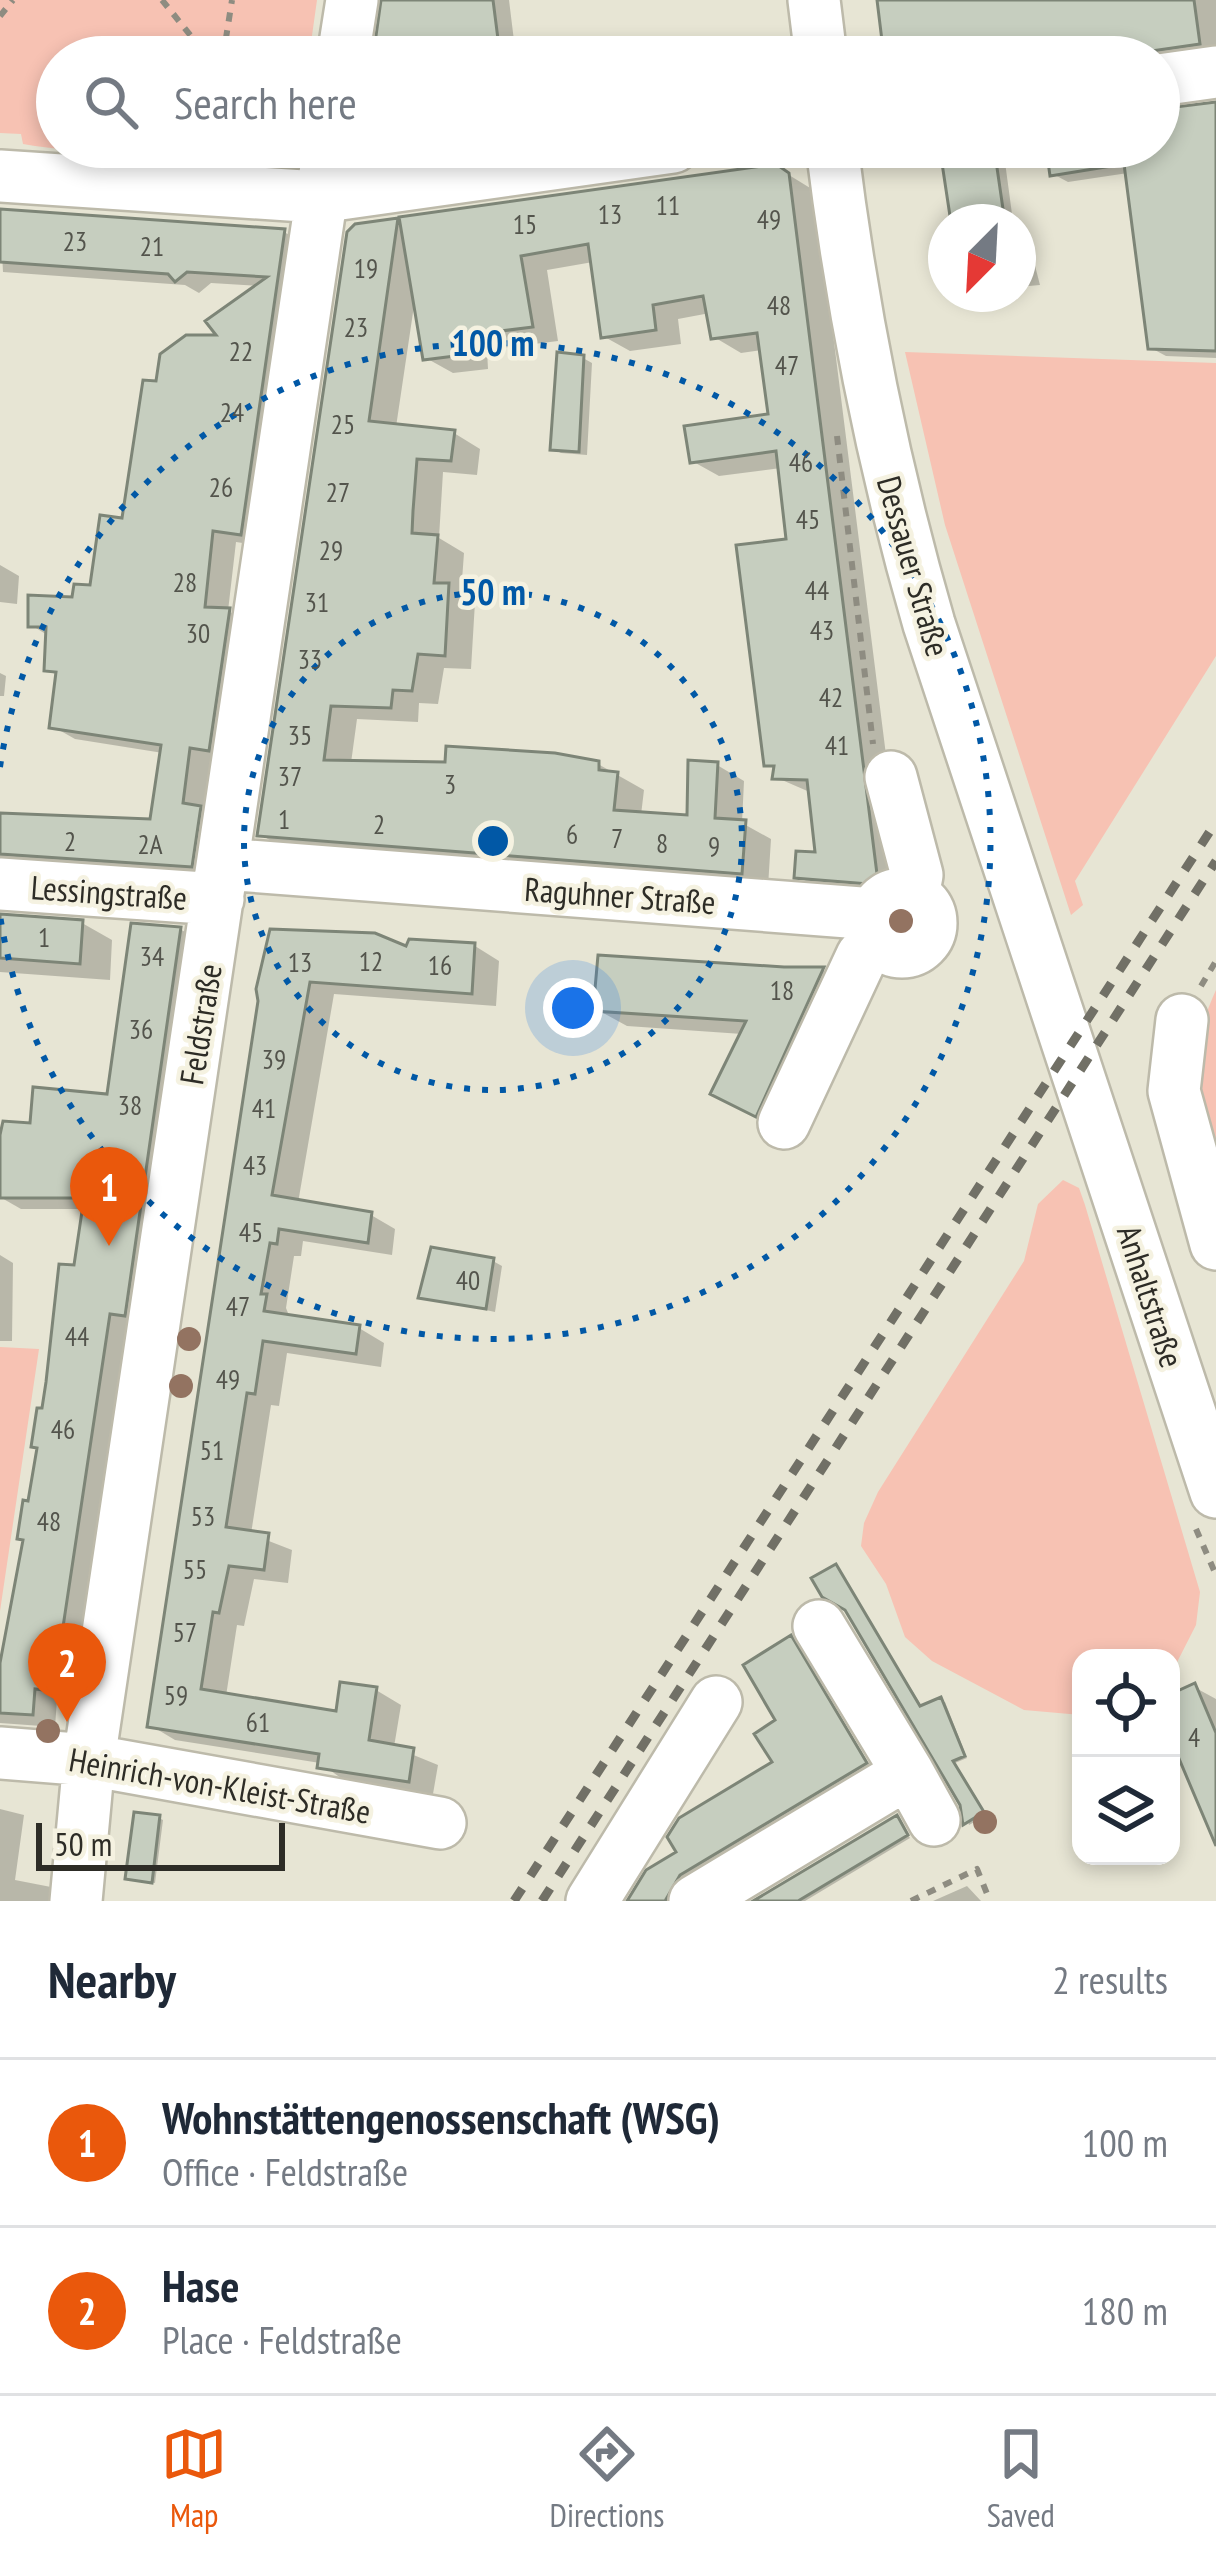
<!DOCTYPE html>
<meta charset="utf-8">
<style>
body{margin:0;font-family:"PT Sans Narrow",sans-serif;background:#f6f6f7;color:#1f2937}
.controls{position:absolute;right:36px;bottom:36px;display:grid;overflow:hidden;border-radius:24px;box-shadow:0 6px 18px #0003}
.controls button{width:108px;height:108px;display:grid;place-items:center;padding:0;border:0;border-bottom:3px solid #e0e1e3;background:#fff;color:#1f2937;font:60px sans-serif}
.compass{position:absolute;left:928px;top:204px;width:108px;height:108px;border-radius:50%;background:#fff;box-shadow:0 6px 18px #0003;rotate:204deg}
.scale{position:absolute;left:36px;bottom:30px;width:249px;box-sizing:border-box;padding-left:12px;border:6px solid #2d2c26;border-top:0;font-size:33px;line-height:42px;white-space:nowrap;color:#2d2c26;-webkit-text-stroke:9px #f5f2e1;paint-order:stroke}
.you{position:absolute;left:573px;top:1008px;width:42px;height:42px;margin:-30px;border:9px solid #fff;border-radius:50%;background:#1a73e8;box-shadow:0 0 0 18px #1a73e833}
.badge{display:grid;place-items:center;width:78px;height:78px;border-radius:50%;background:#ea580c;color:#fff;font-size:39px;font-weight:700}
.pin{position:absolute;translate:-50% -99px;filter:drop-shadow(0 3px 6px #0008)}
.pin::after{content:'';position:absolute;top:63px;width:42px;height:36px;background:inherit;clip-path:polygon(0 0,100% 0,50% 100%)}
.list{margin:0;padding:0;list-style:none}
h2{display:flex;justify-content:space-between;align-items:center;height:156px;margin:0;padding:0 48px;font-size:51px}
h2 small{font-size:39px;font-weight:400;color:#747a83}
.list li{display:grid;grid-template-columns:78px 1fr auto;gap:36px;align-items:center;box-sizing:border-box;height:168px;padding:0 48px;border-top:3px solid #e0e1e3}
.list b{display:block;font-size:45px;white-space:nowrap}
.list p{margin:0;font-size:39px;white-space:nowrap;color:#747a83}
.list em{font-size:39px;font-style:normal;color:#747a83}
.icon{flex:none;width:66px;height:66px;fill:none;stroke:currentColor;stroke-width:2;stroke-linecap:round;stroke-linejoin:round}
.map{position:relative;flex:none;width:1216px;height:1901px;overflow:hidden}
.search{position:absolute;background:#fff;box-shadow:0 6px 18px #0003;left:36px;right:36px;top:36px;height:132px;display:flex;align-items:center;gap:30px;box-sizing:border-box;padding:0 42px;border-radius:66px;color:#747a83;font-size:45px}
.sheet{height:492px;background:#fff}
nav{display:flex;justify-content:space-around;align-items:center;box-sizing:border-box;height:168px;border-top:3px solid #e0e1e3;background:#fff;font-size:33px;color:#747a83}
nav a{display:grid;justify-items:center;gap:6px}
nav .on{color:#ea580c}
.map>svg:first-child{display:block}
.green{fill:#f7c2b3}
.shadow{fill:#0003}
.building{fill:#c6cebf;stroke:#7d8577;stroke-width:3}
.lines{fill:none;stroke-linecap:round;stroke-linejoin:round}
.minor-casing{stroke:#bdbaaa;stroke-width:56}
.path{stroke:#8e8c81;stroke-width:6;stroke-dasharray:9 9;stroke-linecap:butt}
.minor{stroke:#fff;stroke-width:51}
.rail{stroke:#717066;stroke-width:9;stroke-dasharray:15 15;stroke-linecap:butt}
.tree{fill:#937361}
.ring{fill:none;stroke:#0158a6;stroke-width:6;stroke-dasharray:6 12}
.labels{text-anchor:middle;dominant-baseline:central;stroke-width:9;stroke-linejoin:round;paint-order:stroke}
.number-label{font-size:27px;fill:#53544c}
.street-label{font-size:33px;fill:#2d2c26;stroke:#f5f2e1}
.centre{fill:#0158a6;stroke:#f5f2e1;stroke-width:6}
.ring-label{font-size:36px;text-anchor:middle;font-weight:bold;fill:#0158a6;stroke:#f5f2e1;stroke-width:9;stroke-linejoin:round;paint-order:stroke}
</style>
<div class="map">
<svg width="1216" height="1901" viewBox="0 0 1216 1901">
<rect width="100%" height="100%" fill="#e7e5d4"/>
<path class="green" d="M0,0H317L309,57H57V147H296L292,178L35,146L23,144L21,134L0,133Z
M905,352L1216,363V656L1075,881L1083,905L1071,915L945,525Z
M1216,990V1198C1195,1114 1178,1074 1216,990Z
M1063,1180L1079,1188L1085,1205L1200,1592L1196,1625L1171,1674V1658H1081V1715L1024,1710L932,1661L905,1637L886,1584L861,1546L864,1523L878,1492L1024,1261L1038,1204Z
M0,1347L39,1349L0,1611Z"/>
<path class="shadow" d="M383,0H509L516,57H375Z
M880,0H1216V58L887,57Z
M1216,104V358L1166,356L1151,348L1128,173L1068,182L1053,174L1049,147H1159V112Z
M362,147H534L376,169L360,160Z
M959,147H1003L1012,214L963,220L953,214Z
M776,167L815,191L903,890L897,897L824,891L797,876L818,856L812,793L775,777L776,769L766,764L790,541L781,468L719,476L692,461L771,417L762,350L741,353L714,337L710,313L678,319L681,344L630,351L603,336L593,262L547,270L558,341L487,350L488,369L453,373L426,358L415,299L396,427L454,433L480,449L477,475L443,472L439,538L464,553L461,594L475,602L471,669L444,668L438,704L419,703L418,722L357,719L351,763L598,764L644,790L641,815L689,819L717,765L744,781L742,823L771,839L768,887L287,850L261,835L356,227Z
M0,212L284,232L307,245L263,546L236,542L228,611L251,624L214,878L0,870V814L152,822L163,753L75,739L52,726L59,676L47,670L49,636L31,625L93,588L125,521L158,384L222,338L259,286L211,283L199,293L185,285L3,272Z
M1033,258L1040,285L1018,287V259Z
M583,358L592,363L587,455L561,453L553,449Z
M0,565L19,576L17,604L0,602Z
M0,673L6,676L4,696H0Z
M0,915L82,923L112,940L110,980L0,972Z
M180,929L203,943L79,1678L68,1677L66,1701L57,1700L55,1727L0,1723V1664L85,1209H21L0,1197V1165L33,1127L109,1097Z
M475,946L499,961L496,1006L334,994L298,1203L371,1215L395,1229L392,1255L303,1241L301,1256H294L286,1308L290,1318L359,1328L384,1343L381,1367L287,1353L279,1406L271,1405L251,1534L292,1550L288,1583L254,1579L244,1626L237,1625L226,1696L338,1714L376,1690L401,1705L394,1747L438,1765L433,1794L345,1781L320,1763L175,1740L150,1725L262,1001L259,989L407,950Z
M597,960L823,970L852,987L786,1131L744,1110L742,1034L627,1026L596,1009Z
M0,1255L13,1263L12,1341H0Z
M493,1261L502,1266L495,1312L422,1296Z
M836,1568L923,1708L945,1702L967,1758L955,1763L987,1815L969,1825L963,1804L847,1608Z
M791,1638L869,1765L683,1878L670,1901H629L776,1763Z
M1194,1687L1216,1699V1769L1171,1733V1697Z
M0,1809L24,1815L15,1880L51,1887L49,1901H0Z
M159,1818L163,1820L155,1883L132,1880L128,1878Z
M897,1818L910,1838L805,1901H759Z
M967,1886L981,1901H933Z"/>
<path class="building" d="M381,0H493L499,47L475,51L476,57H373Z
M877,0H1194L1200,44L1110,57H884Z
M1216,102V351L1148,349L1124,164L1050,176L1046,147H1159V109Z
M994,147L1003,209L950,216L940,150Z
M776,164L789,173L877,874L869,884L794,878L796,851L815,852L807,780L772,779L774,766H764L736,545L786,539L776,451L690,463L684,426L768,414L757,333L711,339L703,296L653,305L656,330L601,338L588,244L521,256L533,327L461,336L463,355L423,360L399,217Z
M0,209L285,229L241,535L213,531L205,607L230,608L209,751L190,748L183,803L201,806L192,867L0,854V813L150,819L161,745L49,728L56,672L44,671L46,627H28V595L72,597L74,584L90,585L100,515L122,518L143,380L156,381L160,354L186,335H216L205,321L267,277L187,272L175,282L168,274L0,262Z
M398,218L369,421L455,430L451,461L417,459L413,511L412,533L438,535L434,583H449L445,656L418,654L412,691L393,690L391,708L331,706L324,760L445,762L446,746L555,753L599,761V770L618,772L614,810L687,815L688,760L718,762L715,818L746,820L742,874L257,836L347,232L355,224Z
M557,352L584,355L579,452L550,450Z
M0,914L83,920L80,964L0,958Z
M131,923L181,927L125,1316L110,1314L57,1667L46,1666L44,1690L35,1689L33,1715L0,1713V1663L23,1540L17,1539L23,1500L28,1501L37,1448L31,1447L37,1408H42L46,1382L59,1264L74,1265L84,1198H0V1135L3,1121L30,1123L33,1087L107,1094Z
M270,929L375,933L406,946L409,939L475,943L472,994L310,982L272,1195L372,1212L368,1243L279,1229L277,1244L270,1243L261,1294H267L264,1311L360,1325L356,1354L263,1341L255,1394L247,1393L226,1527L269,1533L264,1570L229,1566L219,1613L213,1612L201,1689L336,1711L340,1682L377,1687L369,1740L414,1748L409,1782L317,1768L319,1754L147,1727L258,1001L256,989Z
M598,955L784,967H824L756,1117L710,1094L746,1021L593,1011Z
M431,1247L494,1258L486,1309L418,1298Z
M836,1564L920,1706L941,1697L965,1756L953,1761L984,1812L963,1825L960,1805L845,1610L822,1597L811,1578Z
M791,1635L867,1763L680,1875L665,1901H627L646,1870L676,1852L667,1837L679,1818L772,1762L754,1734L775,1720L743,1665Z
M1195,1683L1216,1733V1846L1177,1754L1171,1755V1694Z
M134,1812L160,1815L152,1883L125,1879Z
M897,1815L908,1835L798,1901H753Z"/>
<g class="lines">
<defs>
<path id="minor" d="M814,0L821,57
M343,57L352,0
M1159,80L1216,72
M832,147C852,310 883,466 929,624L1216,1492
M0,176L319,197L673,147
M891,777L917,875L913,896
M224,864L874,914
M0,884L218,899
M873 923a29 29 0 1 1 58 0a29 29 0 1 1-58 0Z
M1182,1020L1174,1091L1216,1244
M784,1123L862,956L878,940
M819,1626L908,1773
M0,1753L89,1760L440,1823
M76,1901L89,1760L329,147
M592,1901L716,1702
M695,1901L908,1773L934,1820"/>
</defs>
<use href="#minor" class="minor-casing"/>
<path class="path" d="M162,0L208,57
M0,16L13,0
M223,57L232,0
M837,436L873,744
M1201,986L1216,961
M1196,1529L1216,1575
M911,1901L977,1869L990,1901"/>
<use href="#minor" class="minor"/>
<path class="rail" d="M514,1901L1216,822
M542,1901L1216,861"/>
</g>
<g class="tree">
<circle cx="901" cy="921" r="12"/>
<circle cx="189" cy="1339" r="12"/>
<circle cx="181" cy="1386" r="12"/>
<circle cx="48" cy="1731" r="12"/>
<circle cx="985" cy="1822" r="12"/>
</g>
<g class="ring">
<circle cx="493" cy="841" r="249"/>
<path d="M0 767A498 498 0 1 1 0 915"/>
</g>
<g class="labels">
<g class="number-label">
<text x="668" y="205">11</text>
<text x="610" y="214">13</text>
<text x="769" y="219">49</text>
<text x="525" y="224">15</text>
<text x="75" y="241">23</text>
<text x="152" y="246">21</text>
<text x="366" y="268">19</text>
<text x="779" y="305">48</text>
<text x="356" y="327">23</text>
<text x="241" y="351">22</text>
<text x="787" y="365">47</text>
<text x="232" y="412">24</text>
<text x="343" y="424">25</text>
<text x="801" y="462">46</text>
<text x="221" y="487">26</text>
<text x="338" y="492">27</text>
<text x="808" y="519">45</text>
<text x="331" y="550">29</text>
<text x="185" y="582">28</text>
<text x="817" y="590">44</text>
<text x="317" y="602">31</text>
<text x="822" y="630">43</text>
<text x="198" y="633">30</text>
<text x="310" y="659">33</text>
<text x="831" y="697">42</text>
<text x="300" y="735">35</text>
<text x="837" y="745">41</text>
<text x="290" y="776">37</text>
<text x="450" y="784">3</text>
<text x="284" y="819">1</text>
<text x="379" y="824">2</text>
<text x="572" y="834">6</text>
<text x="617" y="838">7</text>
<text x="70" y="841">2</text>
<text x="662" y="843">8</text>
<text x="150" y="844">2A</text>
<text x="714" y="846">9</text>
<text x="44" y="937">1</text>
<text x="152" y="956">34</text>
<text x="371" y="961">12</text>
<text x="300" y="962">13</text>
<text x="440" y="965">16</text>
<text x="782" y="990">18</text>
<text x="141" y="1029">36</text>
<text x="274" y="1059">39</text>
<text x="130" y="1105">38</text>
<text x="264" y="1108">41</text>
<text x="255" y="1165">43</text>
<text x="251" y="1232">45</text>
<text x="468" y="1280">40</text>
<text x="238" y="1306">47</text>
<text x="77" y="1336">44</text>
<text x="228" y="1379">49</text>
<text x="63" y="1429">46</text>
<text x="212" y="1450">51</text>
<text x="203" y="1516">53</text>
<text x="49" y="1521">48</text>
<text x="195" y="1569">55</text>
<text x="185" y="1632">57</text>
<text x="176" y="1695">59</text>
<text x="258" y="1722">61</text>
<text x="1194" y="1737">4</text>
</g>
<g class="street-label">
<text transform="translate(914 566) rotate(74)">Dessauer Straße</text>
<text transform="translate(109 892) rotate(4)">Lessingstraße</text>
<text transform="translate(620 895) rotate(4)">Raguhner Straße</text>
<text transform="translate(200 1024) rotate(-81)">Feldstraße</text>
<text transform="translate(1151 1296) rotate(72)">Anhaltstraße</text>
<text transform="translate(220 1785) rotate(10)">Heinrich-von-Kleist-Straße</text>
</g>
</g>
<circle cx="493" cy="841" r="18" class="centre"/>
<g class="ring-label">
<text x="493" y="356">100 m</text>
<text x="493" y="605">50 m</text>
</g>
</svg>
<div class="controls">
<button><svg class="icon" aria-label="locate" viewBox="0 0 24 24"><circle cx="12" cy="12" r="6"/><path d="M12 2v4M12 18v4M2 12h4M18 12h4"/></svg></button>
<button><svg class="icon" aria-label="layers" viewBox="0 0 24 24"><path d="M12 4l9 5-9 5-9-5zM3 14l9 5 9-5"/></svg></button>
</div>
<svg class="compass" viewBox="-18 -18 36 36"><path d="M0-13l5 13h-10z" fill="#e53935"/><path d="M0 13l5-13h-10z" fill="#747a83"/></svg>
<div class="scale">50 m</div>
<div class="you"></div>
<div class="pin badge" style="left:109px;top:1246px">1</div>
<div class="pin badge" style="left:67px;top:1722px">2</div>
<div class="search"><svg class="icon" aria-label="search" viewBox="0 0 24 24"><circle cx="10" cy="10" r="6"/><path d="M15 15l6 6"/></svg>Search here</div>
</div>
<section class="sheet">
<h2>Nearby<small>2 results</small></h2>
<ul class="list">
<li><span class="badge">1</span><div><b>Wohnstättengenossenschaft (WSG)</b><p>Office · Feldstraße</p></div><em>100 m</em></li>
<li><span class="badge">2</span><div><b>Hase</b><p>Place · Feldstraße</p></div><em>180 m</em></li>
</ul>
</section>
<nav>
<a class="on"><svg class="icon" aria-label="map" viewBox="0 0 24 24"><path d="M3 6l6-2 6 2 6-2v14l-6 2-6-2-6 2zM9 4v14M15 6v14"/></svg>Map</a>
<a><svg class="icon" aria-label="directions" viewBox="0 0 24 24"><path d="M12 3l9 9-9 9-9-9zM9 14v-3h6M13 9l2 2-2 2"/></svg>Directions</a>
<a><svg class="icon" aria-label="saved" viewBox="0 0 24 24"><path d="M7 4h10v16l-5-4-5 4z"/></svg>Saved</a>
</nav>
